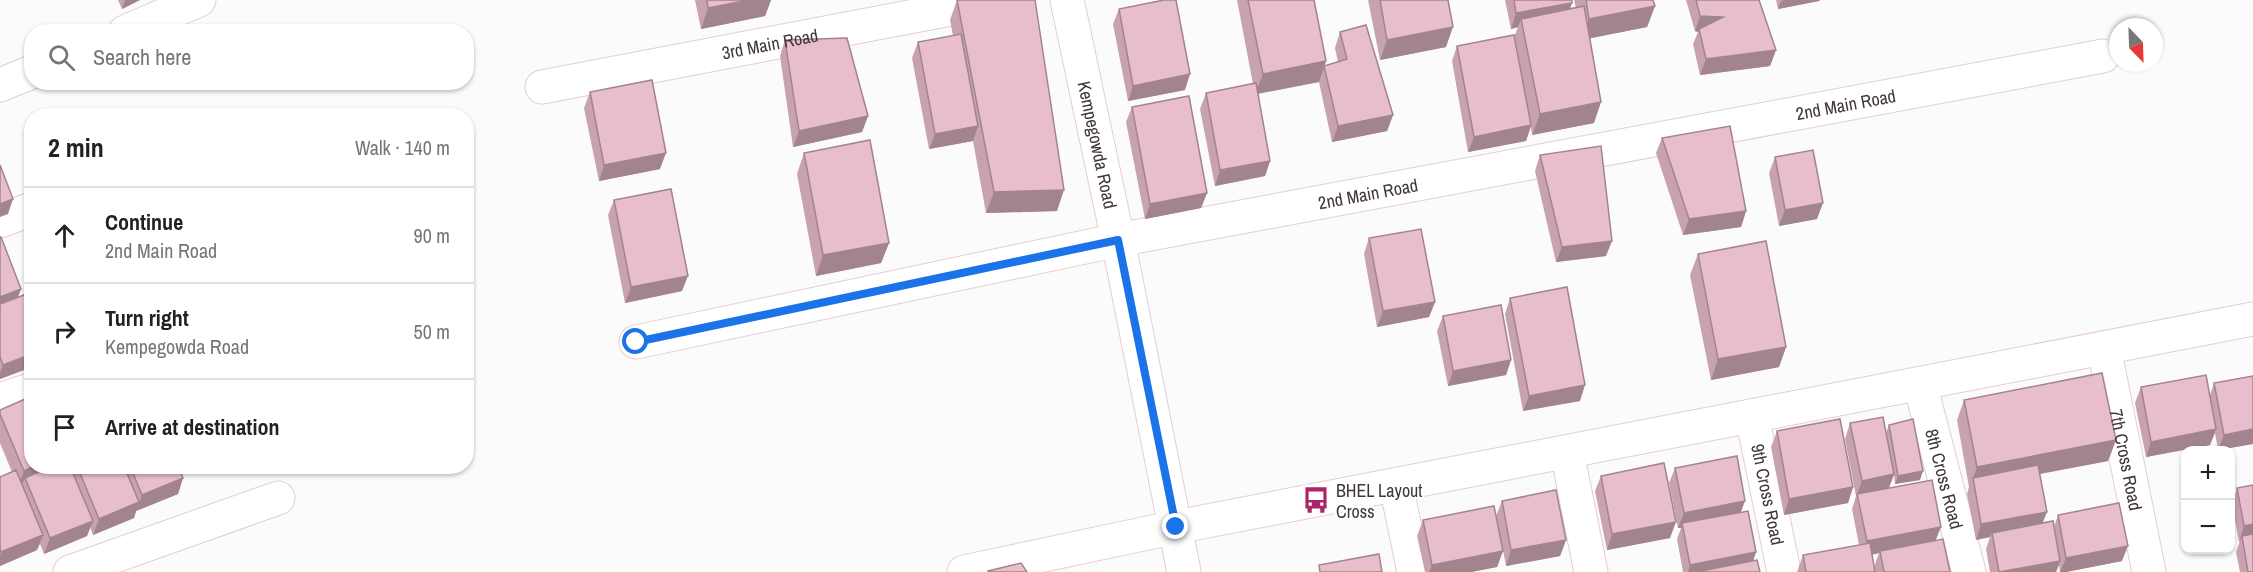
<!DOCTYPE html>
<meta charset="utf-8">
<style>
body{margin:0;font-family:"Archivo Narrow",sans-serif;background:#f2f2f2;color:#222}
.controls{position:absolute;right:18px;bottom:18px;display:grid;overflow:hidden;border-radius:12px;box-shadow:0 2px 4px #0004}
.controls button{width:54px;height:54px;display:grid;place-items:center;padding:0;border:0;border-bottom:2px solid #e0e0e0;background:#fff;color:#222;font:30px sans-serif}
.compass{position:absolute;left:2109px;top:18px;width:54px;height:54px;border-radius:50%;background:#fff;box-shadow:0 2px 4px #0004;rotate:157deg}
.stop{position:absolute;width:18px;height:18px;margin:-14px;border:4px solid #1a73e8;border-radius:50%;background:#fff}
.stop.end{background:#1a73e8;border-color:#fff;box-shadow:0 2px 6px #0008}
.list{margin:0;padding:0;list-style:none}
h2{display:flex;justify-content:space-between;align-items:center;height:78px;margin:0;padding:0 24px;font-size:26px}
h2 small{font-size:20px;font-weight:400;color:#767676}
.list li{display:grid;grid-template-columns:39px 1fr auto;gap:18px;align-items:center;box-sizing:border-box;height:96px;padding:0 24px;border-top:2px solid #e0e0e0}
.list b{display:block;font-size:22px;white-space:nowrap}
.list p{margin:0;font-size:20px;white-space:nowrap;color:#767676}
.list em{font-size:20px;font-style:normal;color:#767676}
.icon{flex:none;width:33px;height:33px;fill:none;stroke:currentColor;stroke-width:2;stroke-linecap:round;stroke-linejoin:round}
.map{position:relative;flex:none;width:2253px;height:572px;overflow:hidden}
.search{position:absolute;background:#fff;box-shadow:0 2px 4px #0004;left:24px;top:24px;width:450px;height:66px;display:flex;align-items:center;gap:15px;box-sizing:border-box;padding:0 21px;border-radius:24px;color:#767676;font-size:22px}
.panel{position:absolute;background:#fff;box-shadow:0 2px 4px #0004;left:24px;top:108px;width:450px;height:366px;border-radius:24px}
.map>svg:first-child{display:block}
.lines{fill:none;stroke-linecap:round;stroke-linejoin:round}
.street-casing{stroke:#e7cbd4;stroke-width:35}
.street{stroke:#fff;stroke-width:33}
.wall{fill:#c8a3af;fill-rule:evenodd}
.shaded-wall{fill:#a2848f}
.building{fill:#e8bdcc;stroke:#a2848f;stroke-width:1.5}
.route{stroke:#1a73e8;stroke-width:8}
.labels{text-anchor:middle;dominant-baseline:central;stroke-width:4.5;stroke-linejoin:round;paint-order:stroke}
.street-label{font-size:18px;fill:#41363a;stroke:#fff}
.poi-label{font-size:18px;fill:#41363a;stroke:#fff;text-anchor:start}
</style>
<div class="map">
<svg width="2253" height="572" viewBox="0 0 2253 572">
<rect width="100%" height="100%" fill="#fbfbfb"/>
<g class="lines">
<defs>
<g id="street">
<path id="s1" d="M1067,0L1118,240L1184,572"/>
<path d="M125,32L199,0"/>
<path d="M0,85L32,72"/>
<path id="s2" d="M542,87L998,0"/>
<path d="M0,221L32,209"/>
<path id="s3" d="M636,342L1118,240L2103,56"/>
<path id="s4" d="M2104,348L2149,572"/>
<path id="s5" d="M1920,384L1969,572"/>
<path d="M0,400L32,389"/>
<path id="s6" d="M1752,416L1784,572"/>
<path d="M1567,452L1591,572"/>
<path d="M1396,485L1414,572"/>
<path d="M70,572L278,498"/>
<path d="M964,572L1176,527L2253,319"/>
</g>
</defs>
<use href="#street" class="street-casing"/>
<use href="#street" class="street"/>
</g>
<path class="wall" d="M118,0H140L122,9Z
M695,0H771L765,16L701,29Z
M957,0H1035L1057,211L986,213L973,141L929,149L912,58L918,42L953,36L950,20Z
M1237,0H1314L1326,61L1324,66L1338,62L1335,48L1340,32L1393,115L1387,131L1332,142L1319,82L1258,94L1270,161L1265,176L1215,186L1200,109L1206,93L1253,84Z
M1368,0H1448L1446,47L1380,60Z
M1505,0H1572L1570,9L1576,8L1574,0H1653L1655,6L1647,27L1590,38L1594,123L1532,135L1531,127L1526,141L1468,152L1452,61L1457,46L1514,37L1518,27L1511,29Z
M1686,0H1759L1776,50L1770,66L1700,75L1693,44L1698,32L1695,31Z
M1776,0H1820L1819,1L1778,9Z
M1119,9L1185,90L1128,101L1113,24Z
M785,40L868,116L862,132L793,147L780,56Z
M590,92L660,169L599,181L584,108Z
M1132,107L1207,193L1201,208L1145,219L1126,122Z
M1662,138L1746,211L1741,227L1683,235L1656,153Z
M804,153L889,243L881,263L816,276L797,174Z
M1540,155L1606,256L1556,262L1535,171Z
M1775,157L1817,219L1779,226L1769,173Z
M614,200L682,291L625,303L608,215Z
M0,237L21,289L18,297L23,295L25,291L32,289V367L0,379Z
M1369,238L1435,302L1429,317L1377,327L1364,254Z
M1698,254L1786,347L1779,367L1711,380L1690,275Z
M1510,298L1580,401L1523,411L1505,314Z
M1443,316L1511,360L1506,375L1448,386L1437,331Z
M2214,383L2253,444L2218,450L2215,433L2210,445L2146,457L2135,403L2141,387L2210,395Z
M1964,400L2116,440L2108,461L2040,474L2043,523L2054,527L2058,515L2122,561L2066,572H2060L2059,565L2056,572H1990L1986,549L1990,537L1976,540L1967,494L1969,487L1957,420Z
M0,410L32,466H178L183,478L178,494L136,511L134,518L93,535L90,527L87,536L44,554L40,544L37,550L0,566V477L12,472L0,443Z
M1850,423L1886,433L1889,425L1920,480L1895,484L1894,475L1889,488L1936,540L1950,572H1797L1803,555L1859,545L1852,509L1856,496L1845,439ZM1879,553L1874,567L1872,555Z
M1777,431L1853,487L1848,503L1784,515L1771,447Z
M223,466H244L226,474Z
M1675,468L1741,512L1756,552L1753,561L1760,572H1683L1677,539L1681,528H1678L1669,483Z
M1601,476L1670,538L1607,550L1595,491Z
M2237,488L2253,572H2240L2236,552L2240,541L2239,542L2232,504Z
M1502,501L1566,540L1560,556L1506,566L1501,540L1503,551L1497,567L1471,572H1425L1417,536L1423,520L1496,516Z"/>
<path class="shaded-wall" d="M125,0H140L122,9Z
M749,0H771L765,16L701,29L708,8Z
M1785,0H1820L1819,1L1778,9L1781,1Z
M1572,3L1567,18L1521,19L1518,27L1511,29L1516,13Z
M1655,6L1647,27L1582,40L1589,19Z
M1700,16L1723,17L1699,29L1698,32L1695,31Z
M1453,27L1446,47L1380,60L1387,40Z
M1776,50L1770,66L1700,75L1706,59Z
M1326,61L1319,82L1255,94L1263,74Z
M1190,74L1185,90L1128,101L1133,86Z
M1601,102L1594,123L1532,135L1540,114Z
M1393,115L1387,131L1332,142L1338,126Z
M868,116L862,132L793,147L799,131Z
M1531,125L1526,141L1468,152L1474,137Z
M978,126L973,141L929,149L935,134Z
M666,153L660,169L599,181L604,165Z
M1270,161L1265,176L1215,186L1220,170Z
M1064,190L1057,211L986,213L994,192Z
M1207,193L1201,208L1145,219L1150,204Z
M13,199L8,214L0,217V204Z
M1823,203L1817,219L1779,226L1785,210Z
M1746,211L1741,227L1683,235L1689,219Z
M1612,241L1606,256L1556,262L1562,247Z
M889,243L881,263L816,276L823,255Z
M688,276L682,291L625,303L631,287Z
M21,289L15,304L0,311V297Z
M1435,302L1429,317L1377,327L1383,311Z
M1786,347L1779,367L1711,380L1718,359Z
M32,354V367L0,379V373L3,365Z
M1511,360L1506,375L1448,386L1453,371Z
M1585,385L1580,401L1523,411L1529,396Z
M2216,429L2210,445L2146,457L2151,442Z
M2253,429V444L2218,450L2224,435Z
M2116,440L2108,461L1974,486L1973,478L1977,467Z
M34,466H61L25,478L22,484L18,486L24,471Z
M229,466H244L226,474Z
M1923,471L1920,480L1895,484L1898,476Z
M1894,474L1888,490L1857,494L1856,497L1862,481Z
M183,478L178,494L136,511L142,495Z
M1853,487L1848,503L1784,515L1789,499Z
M1745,501L1739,517L1682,523L1681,528H1678L1684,513Z
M139,502L134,518L93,535L99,519Z
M2047,512L2041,527L1992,533L1990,537L1976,540L1981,524Z
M93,521L87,536L44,554L50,538Z
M1676,522L1670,538L1607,550L1612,534Z
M2253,524V539L2242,536L2240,541L2239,542L2244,526Z
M1941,527L1935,542L1880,551L1879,553L1861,557L1867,541Z
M43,535L37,550L0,566V556L1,552Z
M1566,540L1560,556L1506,566L1511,550Z
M2128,546L2122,561L2066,572H2060L2066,558Z
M1503,551L1497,567L1471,572H1429L1432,565Z
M1756,552L1751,567L1726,572H1688L1690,565Z
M2060,561L2056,572H2000Z"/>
<path class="building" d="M707,0H749L708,8Z
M957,0H1035L1064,190L994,192Z
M1164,0H1176L1190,74L1133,86L1119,9Z
M1248,0H1314L1326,61L1263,74Z
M1380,0H1448L1453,27L1387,40Z
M1514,0H1572V3L1516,13Z
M1586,0H1653L1655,6L1589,19Z
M1696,0H1759L1776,50L1706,59L1699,29L1723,17L1700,16Z
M1584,6L1601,102L1540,114L1521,19Z
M1366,25L1393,115L1338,126L1324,66L1347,59L1340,32Z
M961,34L978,126L935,134L918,42Z
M1514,35L1531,125L1474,137L1457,46Z
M847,38L868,116L799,131L785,40Z
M652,80L666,153L604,165L590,92Z
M1256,83L1270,161L1220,170L1206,93Z
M1189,96L1207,193L1150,204L1132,107Z
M1730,126L1746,211L1689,219L1662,138Z
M870,140L889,243L823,255L804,153Z
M1601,146L1612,241L1562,247L1540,155Z
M1813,150L1823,203L1785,210L1775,157Z
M0,165L13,199L0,204Z
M671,189L688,276L631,287L614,200Z
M1421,229L1435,302L1383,311L1369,238Z
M0,237H1L21,289L0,297Z
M1766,241L1786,347L1718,359L1698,254Z
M1567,287L1585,385L1529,396L1510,298Z
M32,289V309L25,291Z
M24,295L32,315V354L3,365L0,357V304Z
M1501,305L1511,360L1453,371L1443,316Z
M2102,373L2116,440L1977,467L1964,400Z
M2206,375L2216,429L2151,442L2141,387Z
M2253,376V429L2224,435L2214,383Z
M32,396V466H34L24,471L0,414V410Z
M1883,417L1894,474L1862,481L1850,423Z
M1840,419L1853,487L1789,499L1777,431Z
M1913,419L1923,471L1898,476L1889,425Z
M1737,456L1745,501L1684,513L1675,468Z
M1664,463L1676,522L1612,534L1601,476Z
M2038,465L2047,512L1981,524L1973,478Z
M52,466H70L93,521L50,538L25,478Z
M77,466H124L139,502L99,519Z
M130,466H178L183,478L142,495Z
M16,470L43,535L1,552L0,549V477Z
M1932,480L1941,527L1867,541L1857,494Z
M2253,485V524L2244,526L2237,488Z
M1556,490L1566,540L1511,550L1502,501Z
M2119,503L2128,546L2066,558L2058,515Z
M1494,506L1503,551L1432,565L1423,520Z
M1748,511L1756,552L1690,565L1682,523Z
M2053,521L2060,561L1999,572L1992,533Z
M2253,534V572H2248L2242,536Z
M1943,539L1950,572H1884L1880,551Z
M1870,543L1875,572H1806L1803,555Z
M1379,554L1382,572H1320L1319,565Z
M1757,560L1760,572H1696Z
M1021,563L1027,572H989L988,571Z"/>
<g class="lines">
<path class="route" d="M636,342L1118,240L1176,527"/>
</g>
<defs>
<symbol id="bus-bare" viewBox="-9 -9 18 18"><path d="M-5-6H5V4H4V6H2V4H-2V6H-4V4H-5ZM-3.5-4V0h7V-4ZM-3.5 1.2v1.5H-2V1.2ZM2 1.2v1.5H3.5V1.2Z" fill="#ac2468" stroke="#fff" stroke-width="2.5" paint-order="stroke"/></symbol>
</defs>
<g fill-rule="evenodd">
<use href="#bus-bare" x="1297" y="481" width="38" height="38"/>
</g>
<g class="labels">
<g class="street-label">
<text stroke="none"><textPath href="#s2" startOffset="232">3rd Main Road</textPath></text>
<text stroke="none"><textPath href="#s3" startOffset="1233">2nd Main Road</textPath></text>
<text stroke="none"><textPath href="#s1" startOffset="148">Kempegowda Road</textPath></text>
<text stroke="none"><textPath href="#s3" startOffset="747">2nd Main Road</textPath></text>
<text stroke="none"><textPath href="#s4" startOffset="114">7th Cross Road</textPath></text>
<text stroke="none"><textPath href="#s5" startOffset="98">8th Cross Road</textPath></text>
<text stroke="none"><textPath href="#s6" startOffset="80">9th Cross Road</textPath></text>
</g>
<g class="poi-label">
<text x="1336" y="490">BHEL Layout<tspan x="1336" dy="21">Cross</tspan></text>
</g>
</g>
</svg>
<div class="controls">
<button>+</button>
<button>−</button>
</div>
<svg class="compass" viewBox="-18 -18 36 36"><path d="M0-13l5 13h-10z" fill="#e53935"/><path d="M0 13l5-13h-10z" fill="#767676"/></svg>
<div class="stop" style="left:636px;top:342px"></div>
<div class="stop end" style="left:1176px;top:527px"></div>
<div class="search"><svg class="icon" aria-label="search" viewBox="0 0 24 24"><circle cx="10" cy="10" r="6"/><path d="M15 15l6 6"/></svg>Search here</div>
<section class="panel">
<h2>2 min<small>Walk · 140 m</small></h2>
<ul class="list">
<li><svg class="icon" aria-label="ahead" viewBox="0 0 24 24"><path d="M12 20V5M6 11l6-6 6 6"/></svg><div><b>Continue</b><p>2nd Main Road</p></div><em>90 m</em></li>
<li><svg class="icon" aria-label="right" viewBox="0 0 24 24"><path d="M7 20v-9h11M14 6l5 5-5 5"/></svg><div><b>Turn right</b><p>Kempegowda Road</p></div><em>50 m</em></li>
<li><svg class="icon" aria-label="arrive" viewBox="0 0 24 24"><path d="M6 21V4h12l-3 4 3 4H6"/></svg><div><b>Arrive at destination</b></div></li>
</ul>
</section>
</div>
